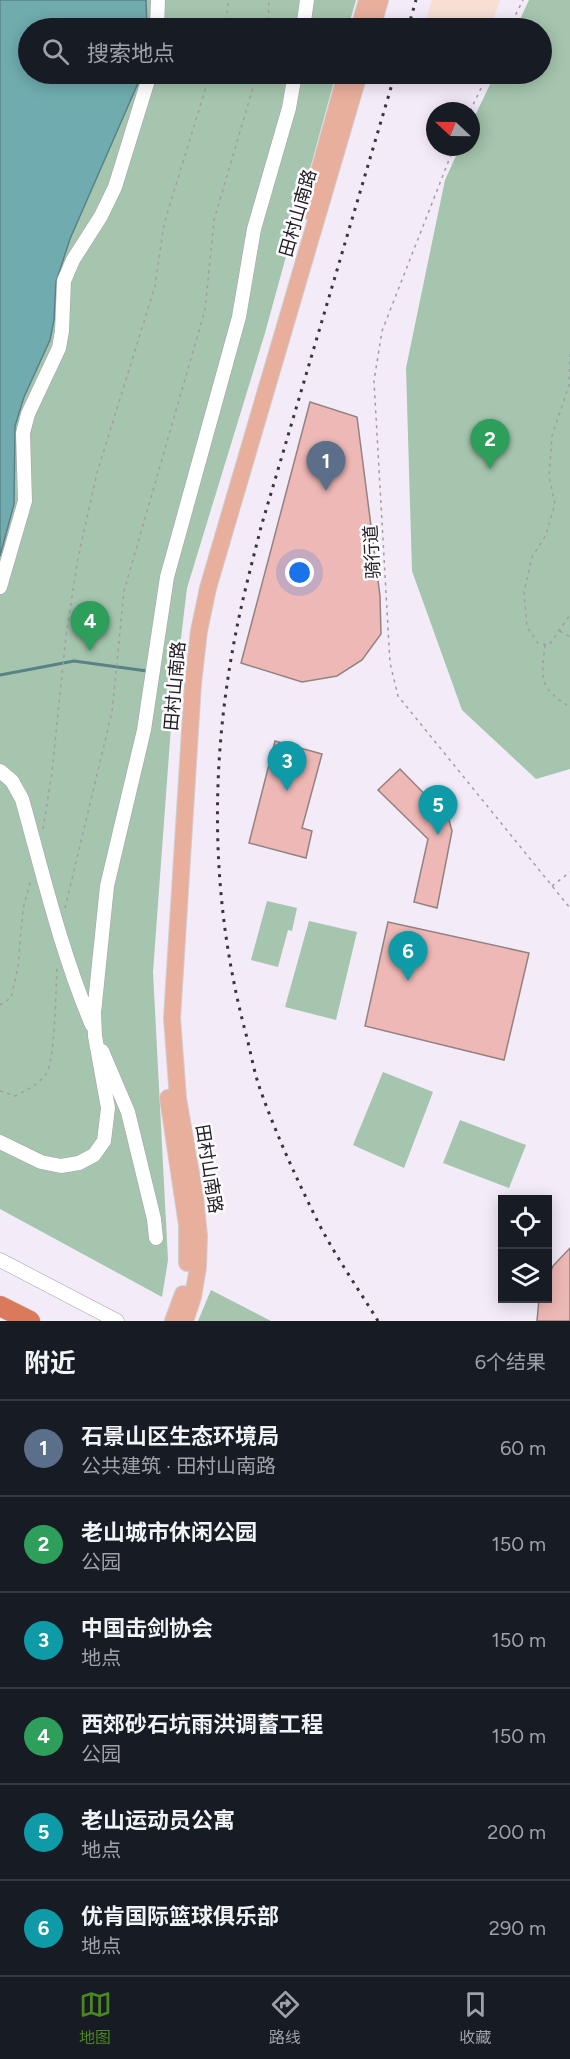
<!DOCTYPE html>
<html lang="zh">
<meta charset="utf-8">
<style>
body{margin:0;font-family:Figtree,"Noto Sans SC",sans-serif;background:#20242c;color:#f1f3f6}
.controls{position:absolute;right:18px;bottom:18px;display:grid;overflow:hidden;border-radius:0px;box-shadow:0 3px 15px #0003}
.controls button{width:54px;height:54px;display:grid;place-items:center;padding:0;border:0;border-bottom:2px solid #363941;background:#171b24;color:#f1f3f6;font:30px sans-serif}
.compass{position:absolute;left:426px;top:102px;width:54px;height:54px;border-radius:50%;background:#171b24;box-shadow:0 3px 15px #0003;rotate:292deg}
.you{position:absolute;left:300px;top:573px;width:21px;height:21px;margin:-15px;border:4px solid #fff;border-radius:50%;background:#1a73e8;box-shadow:0 0 0 9px #1a73e833}
.badge{display:grid;place-items:center;width:39px;height:39px;border-radius:50%;background:#4b8622;color:#fff;font-size:20px;font-weight:700}
.pin{position:absolute;translate:-50% -50px;filter:drop-shadow(0 2px 3px #0008)}
.pin::after{content:'';position:absolute;top:32px;width:21px;height:18px;background:inherit;clip-path:polygon(0 0,100% 0,50% 100%)}
.list{margin:0;padding:0;list-style:none}
h2{display:flex;justify-content:space-between;align-items:center;height:78px;margin:0;padding:0 24px;font-size:26px}
h2 small{font-size:20px;font-weight:400;color:#9ea1a6}
.list li{display:grid;grid-template-columns:39px 1fr auto;gap:18px;align-items:center;box-sizing:border-box;height:96px;padding:0 24px;border-top:2px solid #363941}
.list b{display:block;font-size:22px;white-space:nowrap}
.list p{margin:0;font-size:20px;white-space:nowrap;color:#9ea1a6}
.list em{font-size:20px;font-style:normal;color:#9ea1a6}
.icon{flex:none;width:33px;height:33px;fill:none;stroke:currentColor;stroke-width:2;stroke-linecap:round;stroke-linejoin:round}
.map{position:relative;flex:none;width:570px;height:1321px;overflow:hidden}
.search{position:absolute;background:#171b24;box-shadow:0 3px 15px #0003;left:18px;right:18px;top:18px;height:66px;display:flex;align-items:center;gap:15px;box-sizing:border-box;padding:0 21px;border-radius:33px;color:#9ea1a6;font-size:22px}
.sheet{height:654px;background:#171b24}
nav{display:flex;justify-content:space-around;align-items:center;box-sizing:border-box;height:84px;border-top:2px solid #363941;background:#171b24;font-size:16px;color:#9ea1a6}
nav a{display:grid;justify-items:center;gap:3px}
nav .on{color:#4b8622}
.map>svg:first-child{display:block}
.industrial{fill:#f7dfd4}
.green{fill:#a5c5ae}
.water{fill:#70acaf;stroke:#598286;stroke-width:1.5}
.lines{fill:none;stroke-linecap:round;stroke-linejoin:round}
.stream{stroke:#598286;stroke-width:3}
.building{fill:#eeb8b6;stroke:#928382;stroke-width:1.5}
.minor-casing{stroke:#a69fab;stroke-width:15}
.major-casing{stroke:#cfcecf;stroke-width:18}
.highway-casing{stroke:#cfcecf;stroke-width:21}
.path{stroke:#a29ca6;stroke-width:1.5;stroke-dasharray:3 4.5;stroke-linecap:butt}
.minor{stroke:#fff;stroke-width:14}
.major{stroke:#e9af9d;stroke-width:16}
.highway{stroke:#da7a5b;stroke-width:20}
.rail{stroke:#38353b;stroke-width:3;stroke-dasharray:3 6;stroke-linecap:butt}
.labels{text-anchor:middle;dominant-baseline:central;stroke-width:5;stroke-linejoin:round;paint-order:stroke}
.street-label{font-size:18px;fill:#232025;stroke:#fdfbfe}
</style>
<div class="map">
<svg width="570" height="1321" viewBox="0 0 570 1321">
<rect width="100%" height="100%" fill="#f3ebf8"/>
<path class="industrial" d="M432,0H500L490,28H424Z"/>
<path class="green" d="M0,0H356L348,28H28V74H336L265,333L187,588L172,713L153,972L168,1260L162,1297L0,1209Z
M529,0H570V769L536,779L462,710L412,571L406,368L445,180L460,147H471V124L495,74H542V28H516Z
M267,901L297,908L292,931L288,930L278,967L251,960Z
M309,921L357,932L336,1020L285,1007Z
M383,1072L433,1092L404,1168L353,1145Z
M460,1120L526,1145L509,1188L443,1163Z
M211,1290L271,1321H198Z"/>
<path class="water" d="M0,0H146L147,28H28V74H142L70,239L56,282L54,320L50,340L24,397L15,426L14,504L0,556Z"/>
<g class="lines">
<path class="stream" d="M0,675L74,661L147,671"/>
</g>
<path class="building" d="M310,402L357,417L380,596L381,634L362,660L337,676L302,682L241,663Z
M275,741L322,754L302,828L312,831L306,858L249,843Z
M400,769L443,813L449,820L452,831L437,908L414,902L428,839L378,790Z
M388,922L529,953L504,1060L365,1026Z
M570,1248V1321H537L539,1299H548V1279L553,1266Z"/>
<g class="lines">
<defs>
<path id="minor" d="M157,28L158,0
M303,28L307,0
M0,587L25,501L23,433L28,414L59,348L62,331L64,281L73,260L101,216L115,187L150,74
M0,771L12,781L22,799C43,874 61,952 92,1025
M102,1051L128,1112L154,1219L156,1238
M0,1142L41,1162L61,1166L79,1163L94,1155L104,1141L108,1108L95,1036L94,1013L107,886L144,730L167,577L239,317L254,229L289,108L295,74
M0,1260L117,1321"/>
<path id="major" d="M359,28L367,0
M372,28L380,0
M308,211L346,74
M168,1098L187,1225V1263
M173,1321L183,1294
M185,1321L193,1297L198,1267L199,1236L195,1196L178,1098L172,1018L193,683L199,631L208,588L359,74"/>
<path id="highway" d="M0,1306L30,1321"/>
</defs>
<use href="#minor" class="minor-casing"/>
<use href="#major" class="major-casing"/>
<use href="#highway" class="highway-casing"/>
<path class="path" d="M224,28L229,0
M268,28L269,0
M509,28L523,0
M470,111L488,74
M454,147L382,331L374,381L390,663L398,696L570,908
M570,354L569,385L552,436L549,476L555,504L546,535L532,557L524,592L527,627L538,643L549,645L570,615
M560,631L570,637
M545,645C541,679 539,688 570,707
M43,829L52,772L66,636L78,558L97,473L155,286L164,224L210,74
M552,886L570,872
M65,908L112,712L124,591L205,310L214,220L257,74
M0,1005L11,998L18,966L23,909L31,879
M0,1091L15,1096C27,1090 38,1085 46,1074C55,1063 56,985 57,966"/>
<use href="#minor" class="minor"/>
<use href="#major" class="major"/>
<use href="#highway" class="highway"/>
<path class="rail" d="M408,28L416,0
M378,1321C356,1285 331,1250 313,1212C293,1171 274,1129 259,1086C254,1071 251,1054 247,1038C211,905 209,772 235,637C242,600 252,563 261,527L395,74"/>
</g>
<g class="labels">
<g class="street-label">
<text transform="translate(298 213) rotate(-74)">田村山南路</text>
<text transform="translate(372 552) rotate(-93)">骑行道</text>
<text transform="translate(175 686) rotate(-85)">田村山南路</text>
<text transform="translate(209 1169) rotate(81)">田村山南路</text>
</g>
</g>
</svg>
<div class="controls">
<button><svg class="icon" aria-label="locate" viewBox="0 0 24 24"><circle cx="12" cy="12" r="6"/><path d="M12 2v4M12 18v4M2 12h4M18 12h4"/></svg></button>
<button><svg class="icon" aria-label="layers" viewBox="0 0 24 24"><path d="M12 4l9 5-9 5-9-5zM3 14l9 5 9-5"/></svg></button>
</div>
<svg class="compass" viewBox="-18 -18 36 36"><path d="M0-13l5 13h-10z" fill="#e53935"/><path d="M0 13l5-13h-10z" fill="#9ea1a6"/></svg>
<div class="you"></div>
<div class="pin badge" style="left:326px;top:491px;background:#5c6f8a">1</div>
<div class="pin badge" style="left:490px;top:469px;background:#2e9e5b">2</div>
<div class="pin badge" style="left:287px;top:791px;background:#0f9aa8">3</div>
<div class="pin badge" style="left:90px;top:651px;background:#2e9e5b">4</div>
<div class="pin badge" style="left:438px;top:835px;background:#0f9aa8">5</div>
<div class="pin badge" style="left:408px;top:981px;background:#0f9aa8">6</div>
<div class="search"><svg class="icon" aria-label="search" viewBox="0 0 24 24"><circle cx="10" cy="10" r="6"/><path d="M15 15l6 6"/></svg>搜索地点</div>
</div>
<section class="sheet">
<h2>附近<small>6个结果</small></h2>
<ul class="list">
<li><span class="badge" style="background:#5c6f8a">1</span><div><b>石景山区生态环境局</b><p>公共建筑 · 田村山南路</p></div><em>60 m</em></li>
<li><span class="badge" style="background:#2e9e5b">2</span><div><b>老山城市休闲公园</b><p>公园</p></div><em>150 m</em></li>
<li><span class="badge" style="background:#0f9aa8">3</span><div><b>中国击剑协会</b><p>地点</p></div><em>150 m</em></li>
<li><span class="badge" style="background:#2e9e5b">4</span><div><b>西郊砂石坑雨洪调蓄工程</b><p>公园</p></div><em>150 m</em></li>
<li><span class="badge" style="background:#0f9aa8">5</span><div><b>老山运动员公寓</b><p>地点</p></div><em>200 m</em></li>
<li><span class="badge" style="background:#0f9aa8">6</span><div><b>优肯国际篮球俱乐部</b><p>地点</p></div><em>290 m</em></li>
</ul>
</section>
<nav>
<a class="on"><svg class="icon" aria-label="map" viewBox="0 0 24 24"><path d="M3 6l6-2 6 2 6-2v14l-6 2-6-2-6 2zM9 4v14M15 6v14"/></svg>地图</a>
<a><svg class="icon" aria-label="directions" viewBox="0 0 24 24"><path d="M12 3l9 9-9 9-9-9zM9 14v-3h6M13 9l2 2-2 2"/></svg>路线</a>
<a><svg class="icon" aria-label="saved" viewBox="0 0 24 24"><path d="M7 4h10v16l-5-4-5 4z"/></svg>收藏</a>
</nav>
